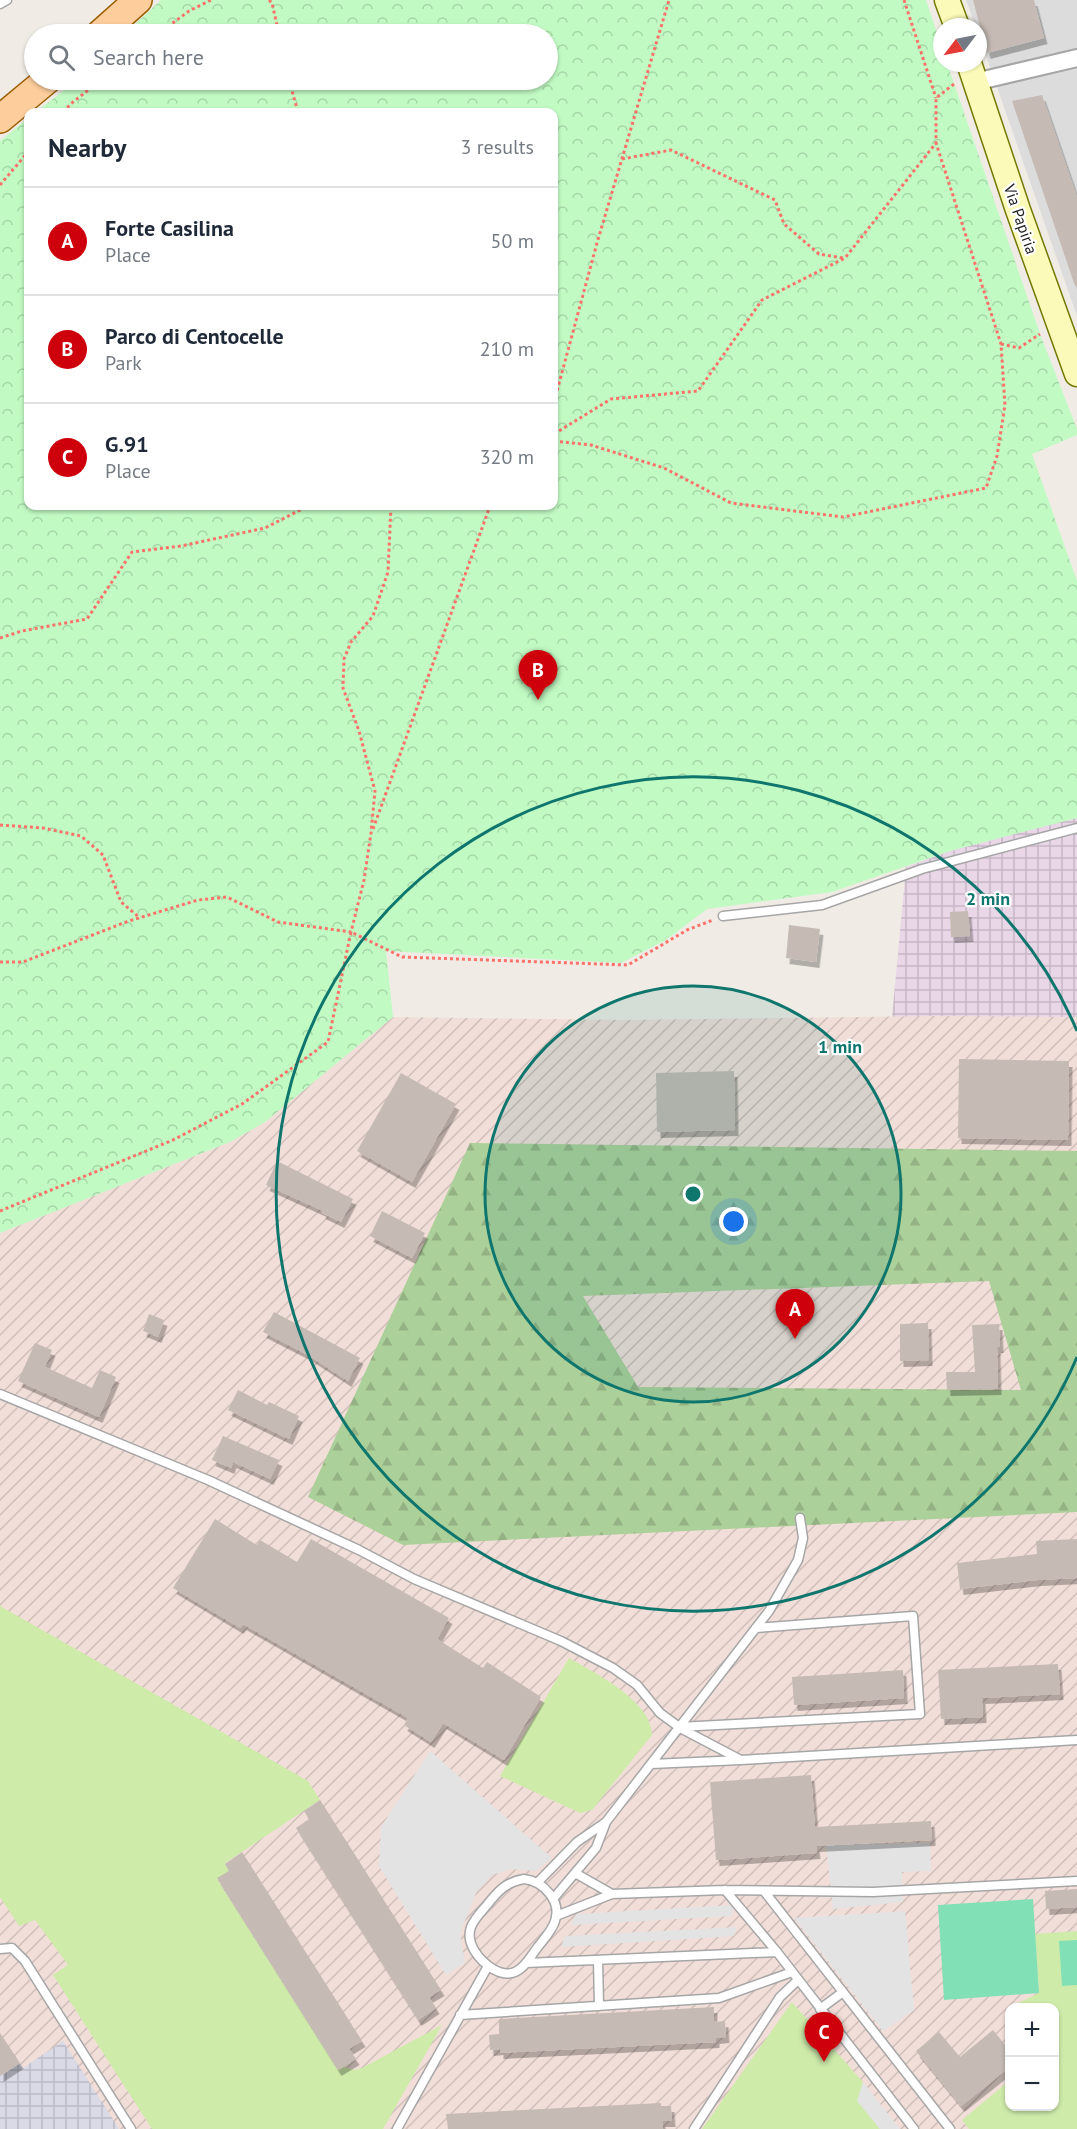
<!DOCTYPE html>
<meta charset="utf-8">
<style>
body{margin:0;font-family:"PT Sans",sans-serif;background:#f2f2f3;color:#1f2937}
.controls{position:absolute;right:18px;bottom:18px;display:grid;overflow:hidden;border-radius:12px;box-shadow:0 2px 4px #0004}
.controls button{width:54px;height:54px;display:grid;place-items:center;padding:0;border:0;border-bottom:2px solid #e0e1e3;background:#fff;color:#1f2937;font:30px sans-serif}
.compass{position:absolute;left:933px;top:18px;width:54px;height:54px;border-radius:50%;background:#fff;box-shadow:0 2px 4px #0004;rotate:238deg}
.you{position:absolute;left:734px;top:1222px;width:21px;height:21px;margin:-15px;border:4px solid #fff;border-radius:50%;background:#1a73e8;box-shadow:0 0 0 9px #1a73e833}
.badge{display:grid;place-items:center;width:39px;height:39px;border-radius:50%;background:#ce000b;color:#fff;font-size:20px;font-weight:700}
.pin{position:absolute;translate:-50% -50px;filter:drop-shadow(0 2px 3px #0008)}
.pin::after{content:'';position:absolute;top:32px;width:21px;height:18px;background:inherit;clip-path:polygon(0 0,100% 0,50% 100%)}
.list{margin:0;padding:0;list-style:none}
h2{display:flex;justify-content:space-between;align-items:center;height:78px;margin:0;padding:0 24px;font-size:26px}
h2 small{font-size:20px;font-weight:400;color:#747a83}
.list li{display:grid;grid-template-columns:39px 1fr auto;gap:18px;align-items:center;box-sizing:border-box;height:108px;padding:0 24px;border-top:2px solid #e0e1e3}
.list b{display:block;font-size:22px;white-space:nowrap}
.list p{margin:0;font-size:20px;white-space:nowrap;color:#747a83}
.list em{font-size:20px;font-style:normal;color:#747a83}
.icon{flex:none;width:33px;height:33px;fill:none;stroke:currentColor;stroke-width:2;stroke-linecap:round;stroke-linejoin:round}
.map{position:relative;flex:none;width:1077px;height:2129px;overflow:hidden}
.search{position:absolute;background:#fff;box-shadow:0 2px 4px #0004;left:24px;top:24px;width:534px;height:66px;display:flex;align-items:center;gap:15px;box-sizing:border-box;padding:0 21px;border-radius:33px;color:#747a83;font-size:22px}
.panel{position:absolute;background:#fff;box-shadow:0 2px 4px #0004;left:24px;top:108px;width:534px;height:402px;border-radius:12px}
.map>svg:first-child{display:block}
.residential{fill:#dddcdc}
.industrial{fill:url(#industrial-grid)}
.military{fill:url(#military-furrows);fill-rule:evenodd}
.grass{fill:#ceebaa}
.forest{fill:url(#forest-firs);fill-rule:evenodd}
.park{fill:url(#park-crowns)}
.pitch{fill:#82e0b7}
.parking{fill:#e3e3e3}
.plaza{fill:url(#plaza-grid)}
.building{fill:#c5bbb4;filter:url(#shadow)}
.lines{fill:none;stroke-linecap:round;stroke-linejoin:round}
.lane-casing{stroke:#a6a6a6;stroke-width:11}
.street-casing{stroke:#a6a6a6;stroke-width:20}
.secondary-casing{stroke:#737903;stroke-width:27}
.primary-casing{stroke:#9a5e00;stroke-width:30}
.path{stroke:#fc716a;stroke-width:3;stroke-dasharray:3 3;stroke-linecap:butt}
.lane{stroke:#fff;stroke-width:8}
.street{stroke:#fff;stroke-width:16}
.secondary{stroke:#fbfab8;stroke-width:24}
.primary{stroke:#fdce9c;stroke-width:27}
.ring{fill:none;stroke:#0f766e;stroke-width:3}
.labels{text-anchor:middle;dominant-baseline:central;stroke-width:4.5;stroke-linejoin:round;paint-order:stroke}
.street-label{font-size:16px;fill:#1f1f1f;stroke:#fff}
.centre{fill:#0f766e;stroke:#fff;stroke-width:3}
.ring-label{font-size:18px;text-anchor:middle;font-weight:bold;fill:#0f766e;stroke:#fff;stroke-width:4.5;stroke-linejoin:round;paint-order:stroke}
</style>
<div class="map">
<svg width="1077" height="2129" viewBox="0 0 1077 2129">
<defs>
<pattern id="industrial-grid" width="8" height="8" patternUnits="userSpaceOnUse" patternTransform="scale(1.5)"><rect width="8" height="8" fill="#e9d7e7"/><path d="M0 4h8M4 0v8" fill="none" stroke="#c7b8c6"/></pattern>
<pattern id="military-furrows" width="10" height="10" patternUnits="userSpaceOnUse" patternTransform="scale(1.5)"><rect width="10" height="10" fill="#f2ded8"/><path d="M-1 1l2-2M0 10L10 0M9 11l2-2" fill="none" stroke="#cfbeb9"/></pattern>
<pattern id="forest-firs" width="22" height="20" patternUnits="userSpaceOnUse" patternTransform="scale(1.5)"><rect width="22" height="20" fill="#acd099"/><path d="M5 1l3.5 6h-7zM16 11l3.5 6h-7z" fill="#94b283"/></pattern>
<pattern id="park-crowns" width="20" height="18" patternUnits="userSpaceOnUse" patternTransform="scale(1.5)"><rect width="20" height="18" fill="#c1fac3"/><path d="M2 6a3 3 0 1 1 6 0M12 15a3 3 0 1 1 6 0" fill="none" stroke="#a5d6a7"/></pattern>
<pattern id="plaza-grid" width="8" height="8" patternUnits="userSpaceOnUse" patternTransform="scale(1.5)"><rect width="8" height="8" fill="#d9dae6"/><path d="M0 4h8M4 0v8" fill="none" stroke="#babbc5"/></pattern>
<filter id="shadow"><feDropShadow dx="3.5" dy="6" stdDeviation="0" flood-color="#0004"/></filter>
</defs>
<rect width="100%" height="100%" fill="#f0ece5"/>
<path class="residential" d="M966,0H1077V316L978,33V27H976Z"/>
<path class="industrial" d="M1077,817V1017H892L906,867L950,851Z"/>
<path class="military" d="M933,1016L1077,1017V2129H0V1233L230,1142L265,1122L393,1017L625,1020ZM1010,2008H1054V2106H1010Z"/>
<path class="grass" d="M0,1606L308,1781L320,1800L225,1863L229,1871L217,1879L338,2070L343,2067L355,2070L362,2068L442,2025L383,2129H152L53,1975L68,1965L35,1920L19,1926L0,1897Z
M569,1658C595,1673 652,1701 652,1735L592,1810L580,1813L500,1776Z
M1077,1931V2129H969L962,2120L1009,2081L1010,2106H1054V2008L1014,2007V2005L1039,1993L1035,1934Z
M792,2002L863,2082L858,2101L880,2129H702Z"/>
<path class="forest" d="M470,1143L1077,1151V1512L403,1545L308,1497ZM989,1281L1021,1390L638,1387L583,1296Z"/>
<path class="park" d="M161,0H926L942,48V63H947L1040,334L1077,429V435L1032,454L1077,581V818L950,851L832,892L707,909L666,940L621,963L386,951L393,1017L265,1122L230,1142L0,1233V141L28,118V506H554V112H36L77,80H548V34H125Z"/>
<path class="pitch" d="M1033,1899L1039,1993L944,2000L938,1905Z
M1077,1940V1985L1062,1986L1059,1941Z"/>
<path class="parking" d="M430,1751L552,1858L536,1871L510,1869L492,1875L476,1893L460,1933L465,1963L446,1975L379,1866L381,1827Z
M930,1843L931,1871L902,1872L903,1902L833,1909L826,1845Z
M734,1905L732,1916L571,1925L576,1914Z
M905,1911L914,2010L883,2031L794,1918Z
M737,1927L734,1936L561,1947L565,1936Z
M863,2082L900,2129H880L857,2101Z"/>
<path class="plaza" d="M63,2041L119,2129H0V2076L20,2063L23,2068Z"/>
<path class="building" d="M973,0H1034L1044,38L987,53Z
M1042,95L1077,197V286H1075L1012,101Z
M968,911L970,936L951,937L950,912Z
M789,925L820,929L816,962L786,958Z
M959,1059L1069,1061L1068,1140L958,1138Z
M734,1071L735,1130L657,1132L656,1073Z
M401,1073L456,1104L412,1182L357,1151Z
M277,1161L353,1199L341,1222L322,1213L323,1211L266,1185Z
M382,1211L425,1233L412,1258L370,1236Z
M274,1312L360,1358L348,1381L308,1355L263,1332Z
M149,1314L164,1320L158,1337L143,1331Z
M928,1323L929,1360L900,1361V1324Z
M999,1324L1000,1347H997L998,1389L947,1390L946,1372H975L972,1325Z
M35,1343L52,1350L45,1367L92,1388L100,1370L116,1377L99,1417L18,1381Z
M238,1390L267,1405L269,1402L299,1416L289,1439L228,1410Z
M223,1436L279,1460L270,1479L233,1462L231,1468L212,1460Z
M215,1519L257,1545L260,1540L297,1562L311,1539L449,1618L437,1639L483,1668L487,1662L541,1697L504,1760L443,1723L431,1742L404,1725L408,1718L243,1624L240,1628L173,1588Z
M1077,1539V1578L1038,1580L960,1589L957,1563L1037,1554L1036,1541Z
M1058,1664L1060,1694L982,1698L983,1717L941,1719L938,1670Z
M903,1670L904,1698L794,1705L792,1677Z
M811,1775L815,1827L931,1821L932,1840L816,1846L817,1853L716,1860L710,1782Z
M320,1800L441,1990L429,1997L436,2008L418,2020L296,1828L309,1819L304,1811Z
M242,1852L362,2041L349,2049L356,2059L338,2070L217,1878L229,1871L225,1864Z
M1077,1889V1907L1046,1909L1045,1891Z
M714,2007V2022L725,2021L726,2037L716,2038V2042L500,2053V2049L490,2050L489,2035L499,2034V2019Z
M993,2030L1010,2051V2067L961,2106L916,2051L939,2032L960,2057Z
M0,2033L20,2063L0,2076Z
M661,2103V2106H671L672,2121H662L663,2129H448L446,2114Z"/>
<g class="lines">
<defs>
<path id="lane" d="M0,4L7,0
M723,916L822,905L922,869L1077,828
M0,1394L208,1480L359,1550L414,1579L561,1641L613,1668L637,1685L660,1713L679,1727L920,1714L913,1616L756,1628
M741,1760L1077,1740
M651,1764L741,1760L680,1728
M575,1873L612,1894
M524,1879C543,1881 562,1901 555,1921C552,1931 543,1940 537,1948C531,1956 525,1968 515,1972C508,1975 500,1973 493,1969C480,1961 465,1944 471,1927C474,1919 481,1912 487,1905C498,1891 506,1882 524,1879Z
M537,1883L577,1842L606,1822
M725,1890L777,1952L914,2129
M764,1891L950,2129
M553,1899L596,1848L606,1822L769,1611L798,1560L803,1538L800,1518
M556,1916L612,1894L725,1890L873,1892L1077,1881
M0,1949L12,1948L25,1961L131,2129
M598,1960L599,2006
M526,1963L777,1952
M820,2009L843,1992
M460,2015L719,1998L792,1972
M397,2129L488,1966
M694,2129L780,1997L798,1980"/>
<path id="street" d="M975,82L1077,58"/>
<path id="secondary" d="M947,0L957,27
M969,63L1018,210L1077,374"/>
<path id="primary" d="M100,34L138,0
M0,119L47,80"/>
</defs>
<use href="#lane" class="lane-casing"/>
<use href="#street" class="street-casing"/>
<use href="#secondary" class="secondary-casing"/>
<use href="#primary" class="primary-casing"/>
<path class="path" d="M269,0L272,3L279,34
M904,0L936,98
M158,34L189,11L211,0
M289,80L298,112
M63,112L73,102L101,80
M622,159L671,150L775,200L784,224L819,254L843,258
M0,185L28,152
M1001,344L1019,348L1040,334
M554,402L597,243L669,0
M554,434L611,399L698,391L762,300L845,258L936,143V98L954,84
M554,441L591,445L664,468L731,503L843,517L986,488L997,456L1005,405L1001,344L936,143
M0,638L22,631L87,619L132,552L181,546L265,528L308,506
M0,825L43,828L81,836L103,855L121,902L140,918
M373,829L490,506
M0,962H23L126,922L198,900L227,897L278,922L351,932L364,880L371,833L375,791L359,731L343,688L344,659L351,642L373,616L388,572L391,506
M0,1211L173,1140L242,1104L328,1042L351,932L402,957L628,965L687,930L713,920"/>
<use href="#lane" class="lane"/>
<use href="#street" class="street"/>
<use href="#secondary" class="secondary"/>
<use href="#primary" class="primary"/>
</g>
<circle cx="693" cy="1194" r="208" fill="#0f766e" fill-opacity=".12"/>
<g class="ring">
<circle cx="693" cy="1194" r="208"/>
<path d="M1077 1357A417 417 0 1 1 1077 1031"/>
</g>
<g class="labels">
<g class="street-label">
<text transform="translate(1021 219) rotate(71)">Via Papiria</text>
</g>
</g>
<circle cx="693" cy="1194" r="9" class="centre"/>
<g class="ring-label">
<text x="988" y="905">2 min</text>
<text x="840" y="1053">1 min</text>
</g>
</svg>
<div class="controls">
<button>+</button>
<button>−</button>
</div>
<svg class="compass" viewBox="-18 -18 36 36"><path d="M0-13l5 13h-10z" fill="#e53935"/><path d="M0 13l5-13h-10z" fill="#747a83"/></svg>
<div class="you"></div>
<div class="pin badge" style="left:795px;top:1339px">A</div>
<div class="pin badge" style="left:538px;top:700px">B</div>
<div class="pin badge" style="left:824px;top:2062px">C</div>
<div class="search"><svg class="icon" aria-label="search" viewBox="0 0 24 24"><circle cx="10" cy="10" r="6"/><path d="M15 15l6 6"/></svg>Search here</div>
<section class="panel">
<h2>Nearby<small>3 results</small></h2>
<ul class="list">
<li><span class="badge">A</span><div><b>Forte Casilina</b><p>Place</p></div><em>50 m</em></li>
<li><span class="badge">B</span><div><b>Parco di Centocelle</b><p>Park</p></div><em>210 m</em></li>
<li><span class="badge">C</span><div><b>G.91</b><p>Place</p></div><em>320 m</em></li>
</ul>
</section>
</div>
